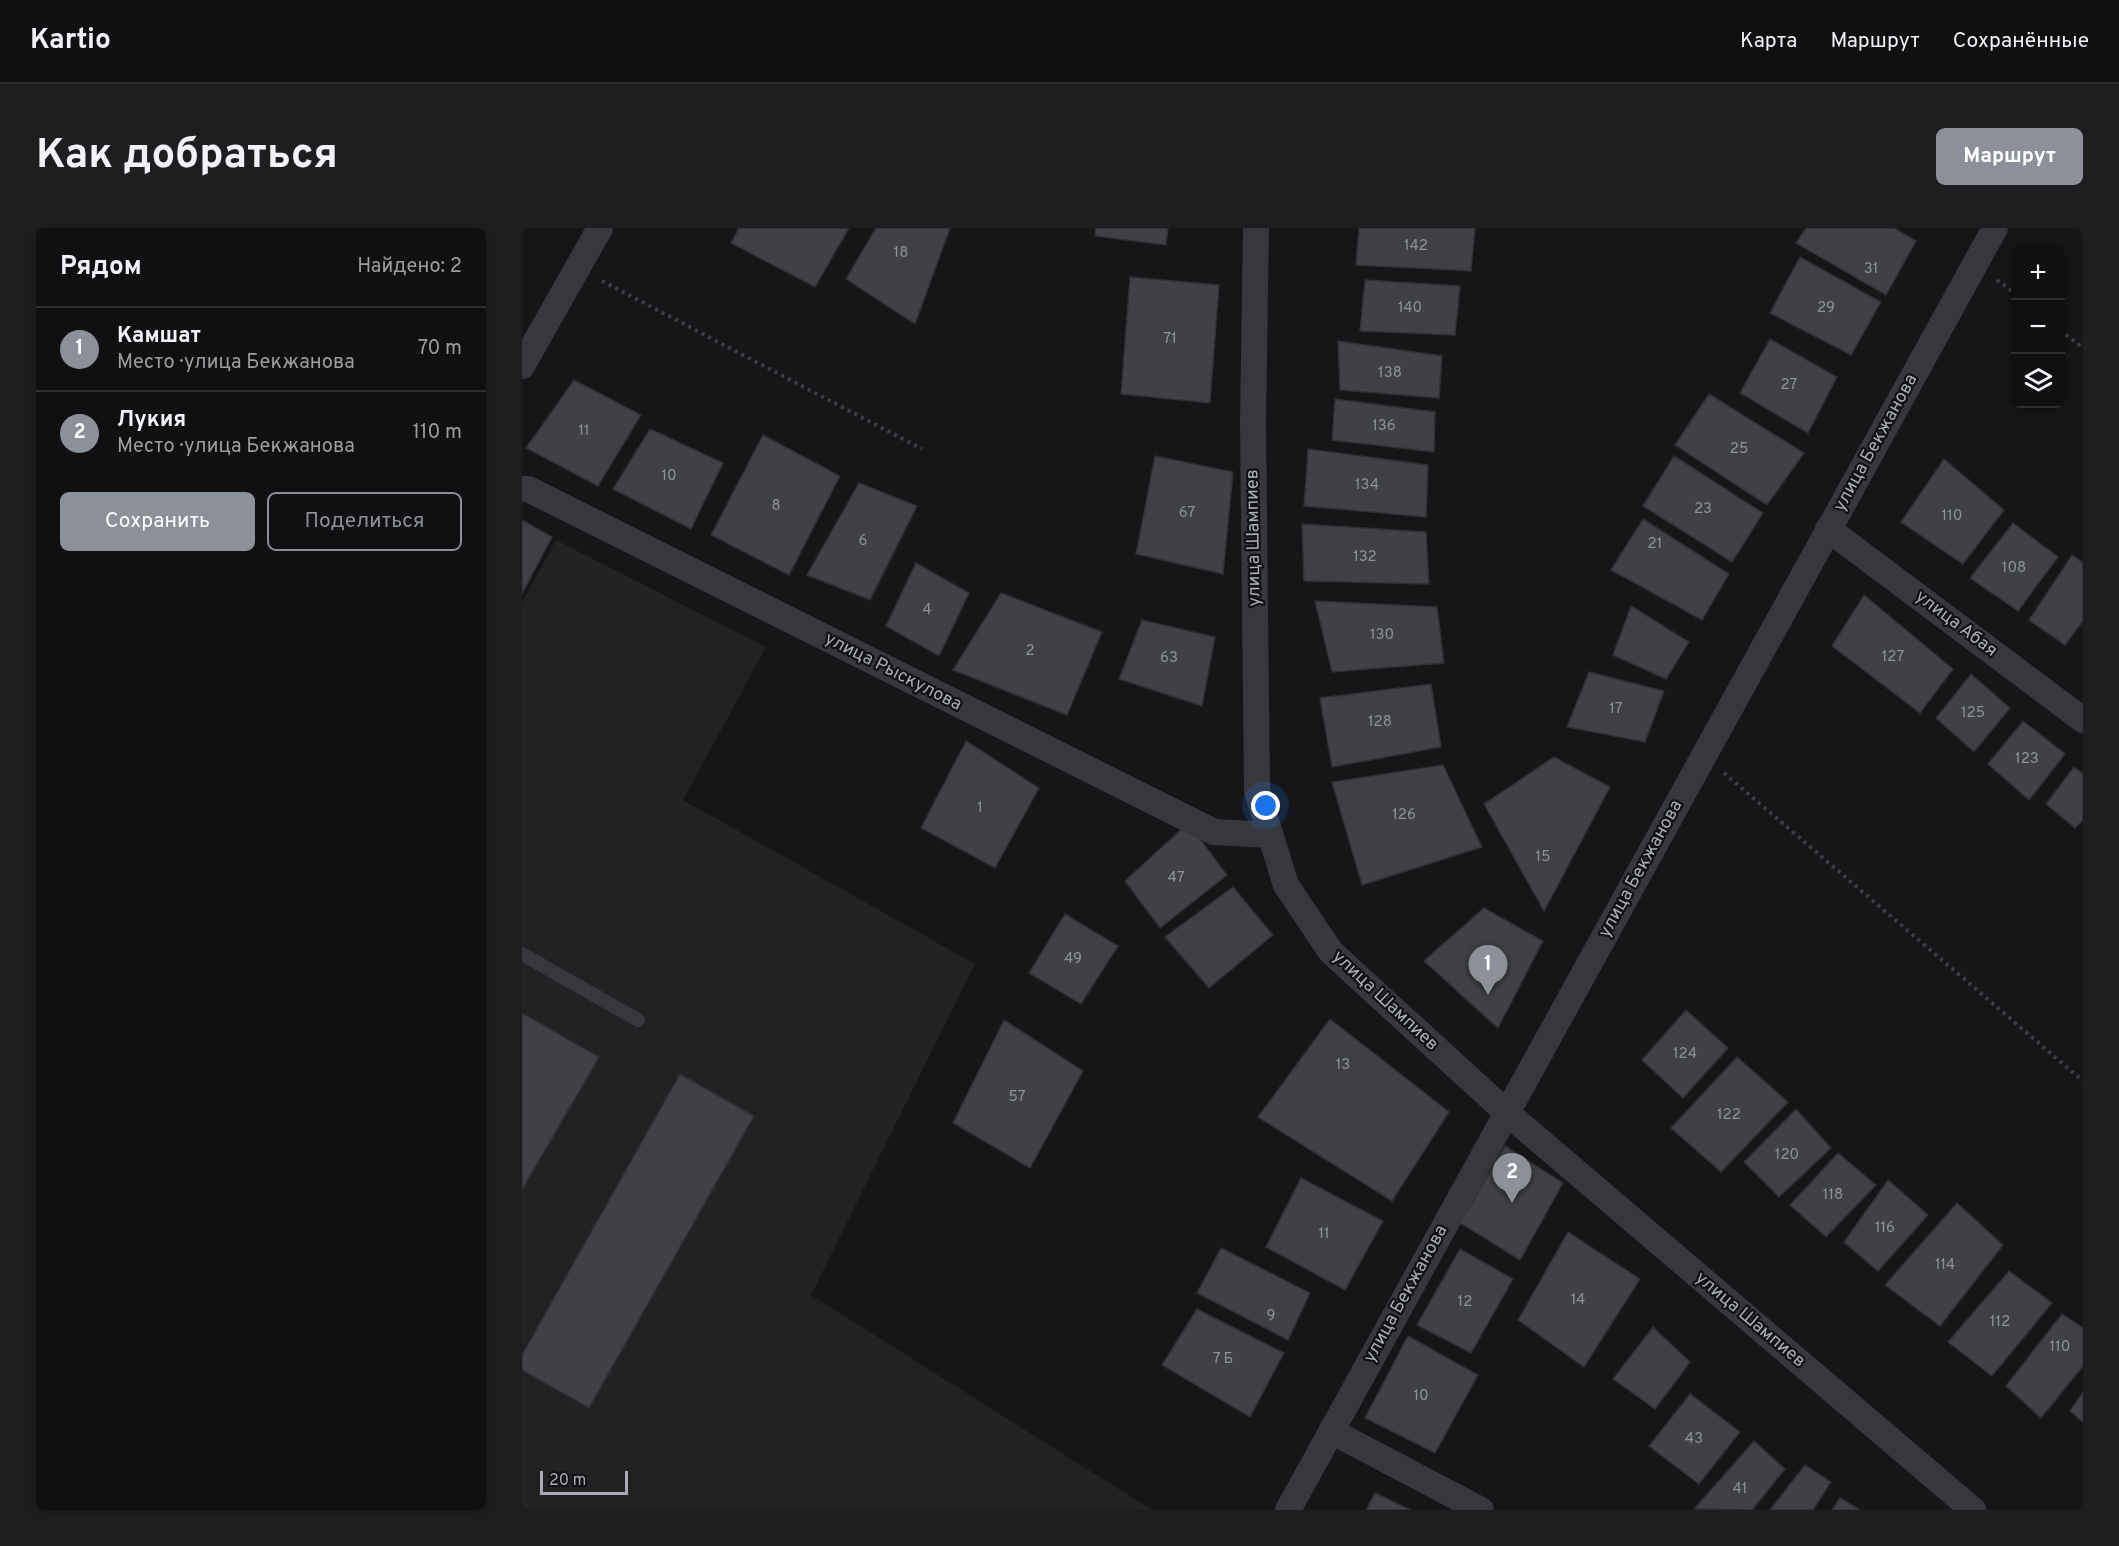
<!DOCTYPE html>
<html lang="ru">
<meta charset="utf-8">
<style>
body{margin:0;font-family:Overpass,sans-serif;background:#1e1e20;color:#f1f3f6}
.controls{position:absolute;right:18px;top:18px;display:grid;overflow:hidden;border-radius:9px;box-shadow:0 3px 9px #0003}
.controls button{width:54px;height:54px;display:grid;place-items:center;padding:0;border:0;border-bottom:2px solid #303032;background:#101012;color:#f1f3f6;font:30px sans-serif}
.scale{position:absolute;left:18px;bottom:15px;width:88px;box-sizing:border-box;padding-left:6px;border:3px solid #a8adb8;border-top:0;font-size:16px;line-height:21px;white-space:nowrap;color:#a8adb8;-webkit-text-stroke:4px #111113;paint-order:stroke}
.you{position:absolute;left:744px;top:578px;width:21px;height:21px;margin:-15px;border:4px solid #fff;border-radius:50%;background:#1a73e8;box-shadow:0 0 0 9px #1a73e833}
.badge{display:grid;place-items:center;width:39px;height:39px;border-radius:50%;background:#8c9099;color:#fff;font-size:20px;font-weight:700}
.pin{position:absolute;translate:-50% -50px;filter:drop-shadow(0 2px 3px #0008)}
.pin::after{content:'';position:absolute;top:32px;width:21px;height:18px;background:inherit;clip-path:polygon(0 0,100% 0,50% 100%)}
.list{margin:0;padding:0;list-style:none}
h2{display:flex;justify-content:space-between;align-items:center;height:78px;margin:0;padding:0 24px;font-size:26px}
h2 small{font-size:20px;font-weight:400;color:#9c9d9f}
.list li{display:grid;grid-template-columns:39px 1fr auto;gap:18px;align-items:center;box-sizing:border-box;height:84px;padding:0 24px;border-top:2px solid #303032}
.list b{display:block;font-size:22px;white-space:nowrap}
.list p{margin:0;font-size:20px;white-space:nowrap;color:#9c9d9f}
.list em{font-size:20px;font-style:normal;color:#9c9d9f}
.actions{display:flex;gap:12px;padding:18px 24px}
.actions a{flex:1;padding:14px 0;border:2px solid #8c9099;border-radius:9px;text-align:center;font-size:21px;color:#8c9099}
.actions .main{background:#8c9099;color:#fff}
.icon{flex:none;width:33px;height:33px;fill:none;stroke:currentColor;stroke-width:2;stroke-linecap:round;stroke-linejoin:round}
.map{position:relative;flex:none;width:1561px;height:1282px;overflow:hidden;border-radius:9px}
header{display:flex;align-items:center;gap:36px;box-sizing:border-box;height:84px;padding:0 30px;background:#101012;border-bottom:2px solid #303032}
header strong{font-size:28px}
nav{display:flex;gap:33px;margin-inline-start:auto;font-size:21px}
.intro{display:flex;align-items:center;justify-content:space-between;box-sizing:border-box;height:144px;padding:0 36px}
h1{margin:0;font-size:42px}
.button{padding:15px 27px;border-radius:9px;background:#8c9099;color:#fff;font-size:21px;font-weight:700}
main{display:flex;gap:36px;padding:0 36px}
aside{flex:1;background:#101012;border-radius:9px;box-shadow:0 3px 9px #0003}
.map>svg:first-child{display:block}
.built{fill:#222225}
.building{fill:#404145;stroke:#303034;stroke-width:1.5}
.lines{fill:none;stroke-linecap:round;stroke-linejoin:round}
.path{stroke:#3d3f44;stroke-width:4;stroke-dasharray:3 4.5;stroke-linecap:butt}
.lane{stroke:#37383d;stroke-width:14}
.street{stroke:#37383d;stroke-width:26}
.labels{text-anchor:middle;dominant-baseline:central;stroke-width:4.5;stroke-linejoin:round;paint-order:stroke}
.number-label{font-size:15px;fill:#8e929b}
.street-label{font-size:18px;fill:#a8adb8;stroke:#111113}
</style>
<header>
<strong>Kartio</strong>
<nav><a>Карта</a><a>Маршрут</a><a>Сохранённые</a></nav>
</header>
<div class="intro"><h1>Как добраться</h1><a class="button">Маршрут</a></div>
<main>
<aside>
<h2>Рядом<small>Найдено: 2</small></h2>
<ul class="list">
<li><span class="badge">1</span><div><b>Камшат</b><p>Место · улица Бекжанова</p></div><em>70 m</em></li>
<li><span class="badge">2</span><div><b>Лукия</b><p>Место · улица Бекжанова</p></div><em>110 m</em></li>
</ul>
<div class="actions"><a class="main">Сохранить</a><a>Поделиться</a></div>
</aside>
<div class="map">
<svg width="1561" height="1282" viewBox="0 0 1561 1282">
<rect width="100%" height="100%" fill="#161618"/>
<path class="built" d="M34,312L244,419L161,572L453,736L289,1067L630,1282H0V375Z"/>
<path class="building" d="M217,0H327L293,59L209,15Z
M354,0H428L393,96L324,51Z
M574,0H646L644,17L573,8Z
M837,0H953L949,43L834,37Z
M1284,0H1372L1394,13L1364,67L1274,15Z
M1278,29L1359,74L1329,127L1248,85Z
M608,49L697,57L688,175L599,166Z
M843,52L938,58L933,107L838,103Z
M1248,111L1315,149L1286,205L1218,165Z
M816,113L920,128L917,170L818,162Z
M52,152L119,187L76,258L4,220Z
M1187,166L1282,225L1245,277L1153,217Z
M813,171L913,184L912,224L810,212Z
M128,201L201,235L169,301L91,261Z
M241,207L318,248L267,347L189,307Z
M786,221L906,237L904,289L782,278Z
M633,228L711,244L701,346L614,326Z
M1152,228L1241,285L1210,334L1121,278Z
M1422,231L1482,282L1441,336L1379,294Z
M337,255L395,278L348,372L285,347Z
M1121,291L1207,346L1180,392L1089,342Z
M0,292L30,309L0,366Z
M1491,295L1536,329L1496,383L1448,350Z
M780,296L904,304L907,356L782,353Z
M1550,327L1561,335V393L1543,417L1507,392Z
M394,335L447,365L417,428L364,398Z
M479,365L580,404L545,487L431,442Z
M1342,367L1431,441L1398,485L1310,418Z
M793,373L915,379L922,435L810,444Z
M1109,378L1167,414L1144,451L1091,427Z
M620,392L693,409L680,478L597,451Z
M1067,444L1142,463L1123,514L1045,499Z
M1449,446L1488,480L1452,524L1414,490Z
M909,456L919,519L810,539L798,470Z
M1501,493L1543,526L1507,572L1466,536Z
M444,513L517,560L473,640L399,600Z
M1032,529L1088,559L1022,683L962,576Z
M921,537L960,619L840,657L810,554Z
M1552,539L1561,546V592L1553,600L1524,576Z
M666,595L705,647L638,700L603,653Z
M711,659L751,707L687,760L643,709Z
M962,680L1021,713L976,800L902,733Z
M543,686L596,718L559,776L507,745Z
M1164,782L1206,820L1161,870L1120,832Z
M0,785L77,829L0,962Z
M808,791L927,884L870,973L736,889Z
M482,792L561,843L508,940L431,895Z
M1215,829L1266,874L1199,944L1149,900Z
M158,846L232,888L67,1180L0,1142V1127Z
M1274,881L1309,920L1257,969L1222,934Z
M983,918L1041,955L998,1032L938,995Z
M1316,925L1354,957L1304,1009L1268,977Z
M779,950L861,993L823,1062L744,1019Z
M1366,952L1406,987L1356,1043L1322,1014Z
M1435,975L1481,1017L1418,1098L1363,1057Z
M1046,1004L1118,1051L1062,1139L996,1092Z
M699,1020L788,1065L766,1112L675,1065Z
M938,1021L991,1051L949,1125L895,1097Z
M1487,1043L1530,1075L1470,1148L1426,1114Z
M675,1081L762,1125L728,1189L640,1137Z
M1540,1086L1561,1100V1138L1519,1190L1484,1158Z
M1131,1099L1168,1134L1133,1181L1091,1151Z
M886,1108L956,1147L913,1225L843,1190Z
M1561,1164V1194L1548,1183Z
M1168,1166L1218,1204L1177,1256L1127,1218Z
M1232,1213L1263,1241L1230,1282L1172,1281Z
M1283,1237L1309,1254L1291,1282H1248Z
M853,1265L889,1282H844Z
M1318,1270L1338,1282H1310Z"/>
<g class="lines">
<path class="path" d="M1475,52L1494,66
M80,53L400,221
M1538,102L1561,120
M1202,545L1561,853"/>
<path class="lane" d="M0,726L116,792"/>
<path class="street" d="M734,0L731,195L735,563L764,657L809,724L984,884L1451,1282
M0,138L78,0
M0,261H6L692,604L748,607
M1306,301L1561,492
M809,1203L959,1282
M766,1282L1473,0"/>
</g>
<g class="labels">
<g class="number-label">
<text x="894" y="18">142</text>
<text x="379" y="25">18</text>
<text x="1349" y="41">31</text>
<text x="888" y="80">140</text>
<text x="1304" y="80">29</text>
<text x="648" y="111">71</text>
<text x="868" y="145">138</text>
<text x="1267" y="157">27</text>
<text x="862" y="198">136</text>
<text x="62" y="203">11</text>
<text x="1217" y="221">25</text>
<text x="147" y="248">10</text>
<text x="845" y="257">134</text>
<text x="254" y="278">8</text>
<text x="1181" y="281">23</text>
<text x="665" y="285">67</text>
<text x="1430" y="288">110</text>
<text x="341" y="313">6</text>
<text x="1133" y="316">21</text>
<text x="843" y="329">132</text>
<text x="1492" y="340">108</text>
<text x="405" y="382">4</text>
<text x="860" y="407">130</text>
<text x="508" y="423">2</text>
<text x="1371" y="429">127</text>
<text x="647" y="430">63</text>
<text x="1094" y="481">17</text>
<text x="1451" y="485">125</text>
<text x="858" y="494">128</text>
<text x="1505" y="531">123</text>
<text x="458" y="580">1</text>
<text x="882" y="587">126</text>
<text x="1021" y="629">15</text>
<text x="654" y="650">47</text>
<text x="551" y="731">49</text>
<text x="1163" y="826">124</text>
<text x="821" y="837">13</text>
<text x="495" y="869">57</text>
<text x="1207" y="887">122</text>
<text x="1265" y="927">120</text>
<text x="1311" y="967">118</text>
<text x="1363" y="1000">116</text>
<text x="802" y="1006">11</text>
<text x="1423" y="1037">114</text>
<text x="1056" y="1072">14</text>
<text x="943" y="1074">12</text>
<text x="749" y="1088">9</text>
<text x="1478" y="1094">112</text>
<text x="1538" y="1119">110</text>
<text x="701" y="1131">7 Б</text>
<text x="899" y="1168">10</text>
<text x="1172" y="1211">43</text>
<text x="1218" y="1261">41</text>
</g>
<g class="street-label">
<text transform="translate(1354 215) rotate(-61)">улица Бекжанова</text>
<text transform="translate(732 310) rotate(-91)">улица Шампиев</text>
<text transform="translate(1434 396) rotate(37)">улица Абая</text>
<text transform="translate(371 444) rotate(27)">улица Рыскулова</text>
<text transform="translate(1119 641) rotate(-61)">улица Бекжанова</text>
<text transform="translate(863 773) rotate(43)">улица Шампиев</text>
<text transform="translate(884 1066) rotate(-61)">улица Бекжанова</text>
<text transform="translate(1228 1092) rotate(40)">улица Шампиев</text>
</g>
</g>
</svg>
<div class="controls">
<button>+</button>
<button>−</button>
<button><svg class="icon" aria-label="layers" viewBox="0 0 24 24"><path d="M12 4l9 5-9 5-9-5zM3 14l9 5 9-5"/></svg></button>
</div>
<div class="scale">20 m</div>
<div class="you"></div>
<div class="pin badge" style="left:966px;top:767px">1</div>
<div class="pin badge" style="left:990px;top:975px">2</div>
</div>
</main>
